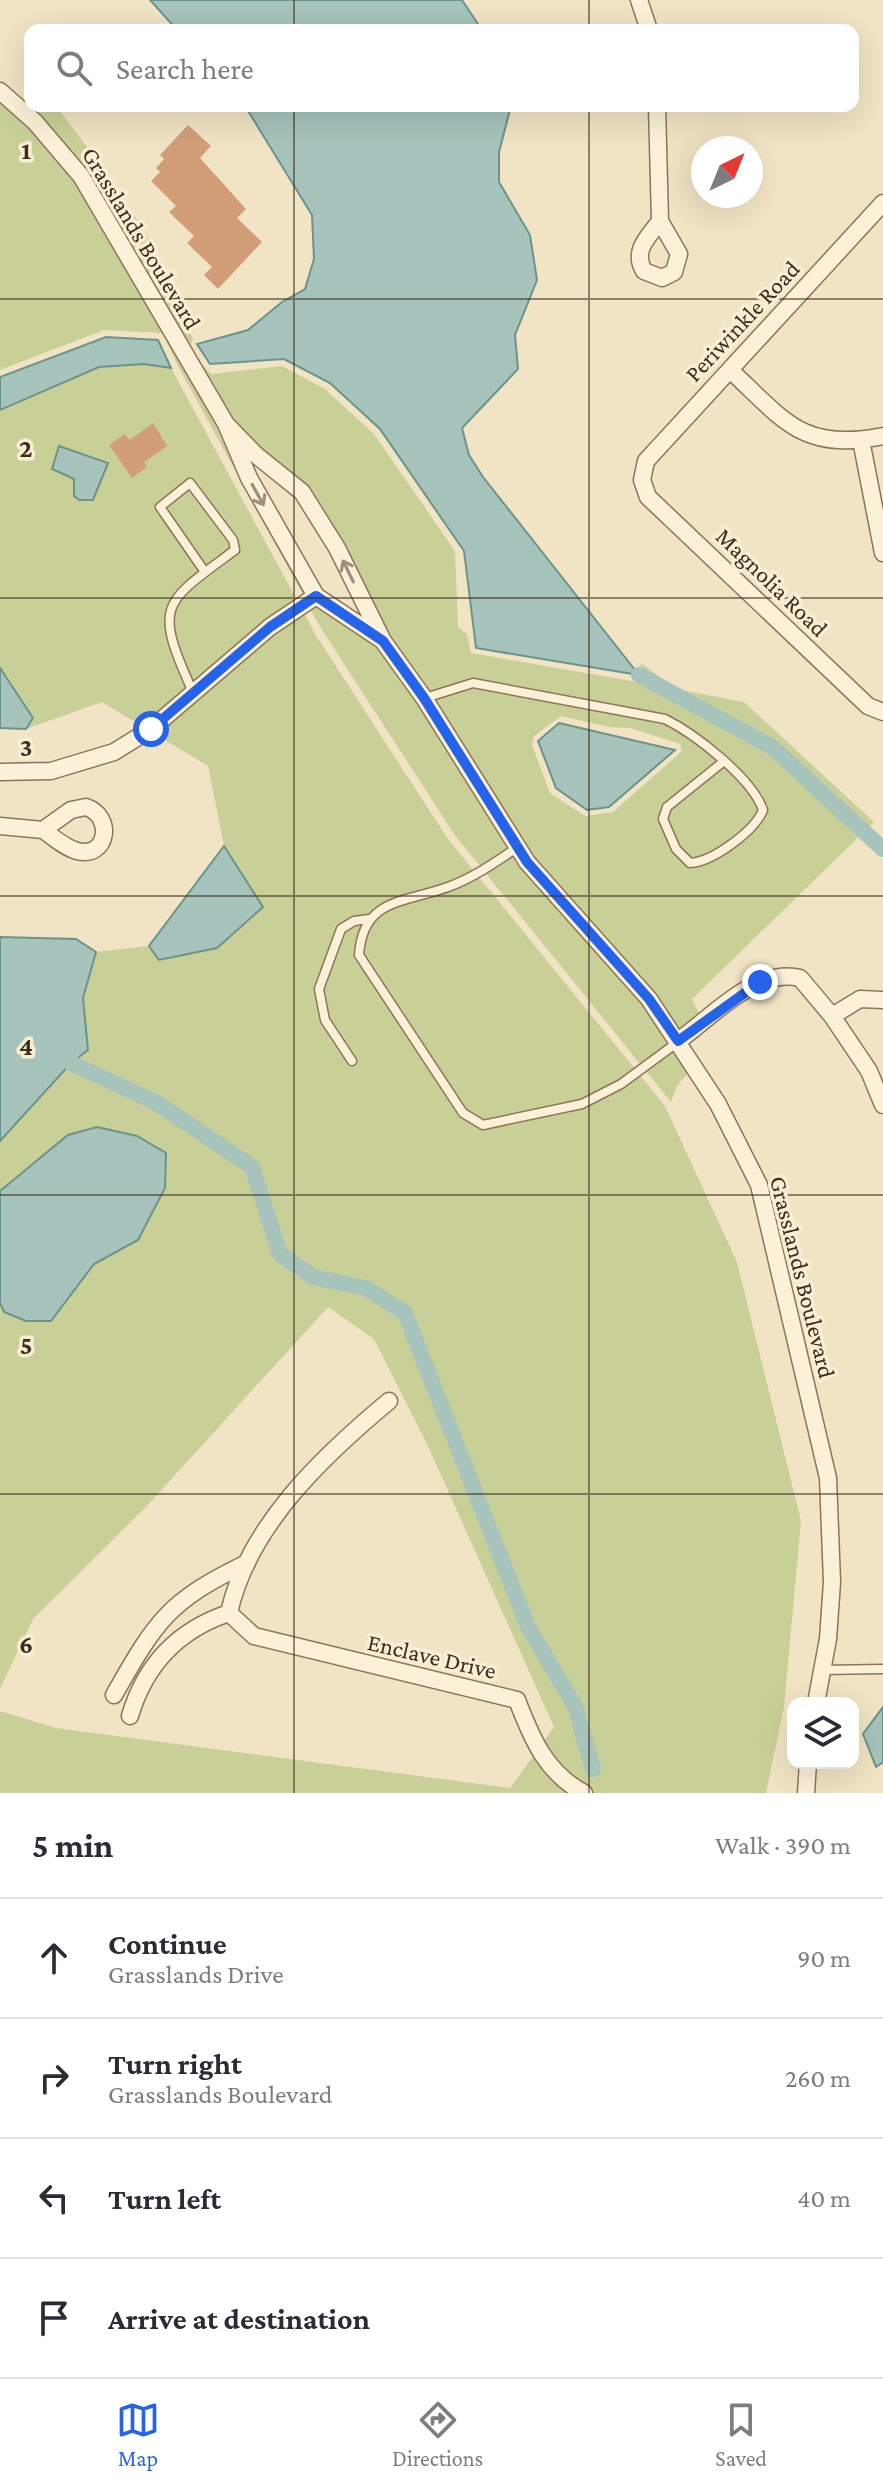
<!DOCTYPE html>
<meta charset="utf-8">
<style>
body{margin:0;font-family:"Crimson Pro",serif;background:#f7f7f7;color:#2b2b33}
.controls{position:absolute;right:24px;bottom:24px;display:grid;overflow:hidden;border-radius:16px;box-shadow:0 8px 32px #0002}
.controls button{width:72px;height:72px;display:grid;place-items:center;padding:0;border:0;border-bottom:2px solid #e1e1e2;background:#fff;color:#2b2b33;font:40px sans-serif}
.compass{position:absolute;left:691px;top:136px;width:72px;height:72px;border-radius:50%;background:#fff;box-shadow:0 8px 32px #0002;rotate:43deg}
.stop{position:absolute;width:24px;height:24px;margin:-18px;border:6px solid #2563eb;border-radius:50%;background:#fff}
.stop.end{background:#2563eb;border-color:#fff;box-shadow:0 2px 8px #0008}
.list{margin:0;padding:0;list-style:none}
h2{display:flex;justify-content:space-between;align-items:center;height:104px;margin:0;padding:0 32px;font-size:34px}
h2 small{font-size:26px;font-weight:400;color:#7c7c81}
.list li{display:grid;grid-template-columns:52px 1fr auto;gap:24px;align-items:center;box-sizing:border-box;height:120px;padding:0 32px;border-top:2px solid #e1e1e2}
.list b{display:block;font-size:30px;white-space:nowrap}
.list p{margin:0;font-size:26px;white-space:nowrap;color:#7c7c81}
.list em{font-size:26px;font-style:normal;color:#7c7c81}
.icon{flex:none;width:44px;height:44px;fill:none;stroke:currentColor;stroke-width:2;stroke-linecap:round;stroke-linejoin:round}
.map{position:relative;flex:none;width:883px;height:1793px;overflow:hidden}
.search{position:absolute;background:#fff;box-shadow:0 8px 32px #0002;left:24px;right:24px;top:24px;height:88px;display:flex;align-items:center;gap:20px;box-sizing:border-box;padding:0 28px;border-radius:16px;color:#7c7c81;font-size:30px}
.sheet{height:584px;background:#fff}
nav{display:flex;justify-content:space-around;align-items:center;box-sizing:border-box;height:112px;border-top:2px solid #e1e1e2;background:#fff;font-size:22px;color:#7c7c81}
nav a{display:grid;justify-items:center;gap:4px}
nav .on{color:#2563eb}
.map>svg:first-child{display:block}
.green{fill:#c9d097;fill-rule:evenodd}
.water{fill:#a6c4bb;stroke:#6c938a;stroke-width:2}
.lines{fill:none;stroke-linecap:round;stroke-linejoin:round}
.canal{stroke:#a6c4bb;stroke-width:16}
.building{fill:#d19e78}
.service-casing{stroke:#8d7559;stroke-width:11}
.minor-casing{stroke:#8d7559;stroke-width:19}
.service{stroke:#fbf1d8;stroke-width:8}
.minor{stroke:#fbf1d8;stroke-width:16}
.oneway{stroke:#9c8f7b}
.route{stroke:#2563eb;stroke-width:10}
.grid{fill:none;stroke:#3c2d1e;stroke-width:2;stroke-opacity:0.55}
.labels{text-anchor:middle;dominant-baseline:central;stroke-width:7;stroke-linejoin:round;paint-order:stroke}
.street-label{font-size:24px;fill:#3c2d1e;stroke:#f8eed4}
.grid-label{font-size:26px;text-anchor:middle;font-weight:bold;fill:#3c2d1e;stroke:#f8eed4;stroke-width:7;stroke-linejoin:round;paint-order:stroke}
</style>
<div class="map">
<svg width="883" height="1793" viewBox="0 0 883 1793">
<rect width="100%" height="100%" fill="#f1e4c4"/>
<path class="green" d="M0,102L29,128L74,181L215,423L242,483L305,594L303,595L177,364L164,336L161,333L104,330L0,370Z
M31,106H56L115,184L151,243L193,339L190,346L88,171Z
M200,362L211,374L282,366L325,389L374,434L455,551L458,627L467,634L471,653L637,682L646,674L638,661L676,689L744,702L874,822L692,999L700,1015L680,1030L656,993L534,856L431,693L389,635L344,544L309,487L262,449L233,419ZM561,716L609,727L630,728L680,744L682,751L613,812L585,816L550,793L532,745L534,736Z
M144,364L171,368L317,637L448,839L665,1106L737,1262L801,1521L784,1707L766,1793H0V1711L56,1728L510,1788L554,1727L427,1444L374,1339L328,1307L146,1507L33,1619L0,1689V1141L71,1063L88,1050L83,998L96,952L149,946L160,960L262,907L224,846L208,766L102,702L26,729L0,728V410L99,367Z
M315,606L376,647L417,703L521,867L642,1004L688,1073L677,1086L671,1102L454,834L324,633L310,609Z"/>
<path class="water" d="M150,0H462L482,30H177Z
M245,106H511L499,152V182L530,235L537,280L515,335L518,369L462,428L469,455L483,477L639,675L476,648L464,551L380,429L330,383L284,359L210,364L197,344L248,330L282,302L305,289L314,259L312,215Z
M106,337L158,340L171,368L144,364L99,367L0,410V377Z
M59,446L108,463L93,500H79L74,496V479L52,469Z
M0,668L33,718L26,729L0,728Z
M559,723L675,750L609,807L587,810L556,788L538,741Z
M224,846L263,907L217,948L159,960L149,946Z
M0,937L76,939L96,952L83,998L88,1050L71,1063L0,1141Z
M97,1127L137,1136L166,1153L165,1188L138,1240L94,1264L51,1321H26L4,1312L0,1303V1191L68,1135Z
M883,1707V1762L876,1767L863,1734Z"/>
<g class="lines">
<path class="canal" d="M639,675L772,747L883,849
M71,1063L157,1103L252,1167L280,1254L313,1277L366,1288L405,1313L528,1627L575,1706L593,1769"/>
</g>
<path class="building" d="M188,125L211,146L200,158L246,209L237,218L262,242L218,289L204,275L212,267L187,243L194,236L169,212L176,206L151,181L160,172L156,168L164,159L160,155Z
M153,423L167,446L144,462L147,467L132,478L109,445L125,434L130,440Z"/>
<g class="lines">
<defs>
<path id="service" d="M192,690C153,604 163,603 235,550L233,540L190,483L160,507L205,572
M425,698L473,683L665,719C695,734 752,778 763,810C755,831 712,862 690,863L676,849L663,819L667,807L723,762
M518,847C496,862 473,878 448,887C404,903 363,898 359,955L463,1113L483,1125L582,1104L621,1084L678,1042
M352,1061L325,1020L319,989L341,929L354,921L369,919
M822,1670L883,1669"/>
<path id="minor" d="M639,0L649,30
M0,91L35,122L81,176L226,424L249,478L316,596L382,640
M657,106L660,221
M883,203L646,461L642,480L648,497L868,706L883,712
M660,221L679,254L674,272L662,278L644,271C632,251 648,237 660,221Z
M730,370C785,421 802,452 883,436
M226,424L256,455L302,492L337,548L383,641L424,698L527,862L649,999L718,1104L759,1185L828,1478L832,1582L828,1639L816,1703
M861,440L883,553
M0,772L51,771L114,752L151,729L270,627L316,596
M86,807C114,816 108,859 77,851C65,848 53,837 43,830L71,810Z
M0,826L43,830
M883,1000L860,999L832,1016L869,1071L883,1105
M678,1041C712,1017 756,967 800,978L832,1016
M229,1613C248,1526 323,1456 389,1401
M114,1695C156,1621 168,1601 247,1563
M130,1716C145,1665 178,1630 229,1613L254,1636L517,1700C532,1739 546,1773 584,1793
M806,1793L808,1763"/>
</defs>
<use href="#service" class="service-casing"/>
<use href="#minor" class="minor-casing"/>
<use href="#service" class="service"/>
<use href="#minor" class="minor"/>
</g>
<defs><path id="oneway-shaft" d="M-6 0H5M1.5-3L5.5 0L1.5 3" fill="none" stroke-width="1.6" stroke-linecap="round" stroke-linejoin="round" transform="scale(2)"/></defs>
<g class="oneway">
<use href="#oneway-shaft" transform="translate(258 495) rotate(61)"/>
<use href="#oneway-shaft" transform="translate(348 571) rotate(-116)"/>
</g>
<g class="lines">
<path class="route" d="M151,729L270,627L316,596L383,641L424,698L527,862L649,999L678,1041L760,982"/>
</g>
<path class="grid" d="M294,0V30M589,0V30M294,106V1793M589,106V1793M0,299H883M0,598H883M0,896H883M0,1195H883M0,1494H883"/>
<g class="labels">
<g class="street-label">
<text transform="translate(142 238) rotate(59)">Grasslands Boulevard</text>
<text transform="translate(742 321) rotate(-47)">Periwinkle Road</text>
<text transform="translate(772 582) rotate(44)">Magnolia Road</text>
<text transform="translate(803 1277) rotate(76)">Grasslands Boulevard</text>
<text transform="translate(432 1656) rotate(13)">Enclave Drive</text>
</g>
</g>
<g class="grid-label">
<text x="26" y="159">1</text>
<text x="26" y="457">2</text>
<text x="26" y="756">3</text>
<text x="26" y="1055">4</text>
<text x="26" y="1354">5</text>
<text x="26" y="1653">6</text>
</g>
</svg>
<div class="controls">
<button><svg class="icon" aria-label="layers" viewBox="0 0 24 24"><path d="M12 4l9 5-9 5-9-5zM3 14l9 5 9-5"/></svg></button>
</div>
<svg class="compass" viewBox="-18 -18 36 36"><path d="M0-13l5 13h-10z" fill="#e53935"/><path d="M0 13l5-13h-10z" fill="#7c7c81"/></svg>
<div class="stop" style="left:151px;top:729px"></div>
<div class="stop end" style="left:760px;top:982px"></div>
<div class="search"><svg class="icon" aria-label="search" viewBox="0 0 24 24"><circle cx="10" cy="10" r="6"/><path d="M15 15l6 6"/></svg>Search here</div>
</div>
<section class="sheet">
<h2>5 min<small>Walk · 390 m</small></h2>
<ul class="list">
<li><svg class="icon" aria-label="ahead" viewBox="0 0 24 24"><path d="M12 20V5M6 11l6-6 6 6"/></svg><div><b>Continue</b><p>Grasslands Drive</p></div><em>90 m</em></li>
<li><svg class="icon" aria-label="right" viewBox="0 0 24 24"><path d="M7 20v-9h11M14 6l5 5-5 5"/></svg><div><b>Turn right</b><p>Grasslands Boulevard</p></div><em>260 m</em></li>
<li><svg class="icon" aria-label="left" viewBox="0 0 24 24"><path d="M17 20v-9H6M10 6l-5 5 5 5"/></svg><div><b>Turn left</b></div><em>40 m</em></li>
<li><svg class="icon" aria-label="arrive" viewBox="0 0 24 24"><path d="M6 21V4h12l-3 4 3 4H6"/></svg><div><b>Arrive at destination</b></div></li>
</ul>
</section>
<nav>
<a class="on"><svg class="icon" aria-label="map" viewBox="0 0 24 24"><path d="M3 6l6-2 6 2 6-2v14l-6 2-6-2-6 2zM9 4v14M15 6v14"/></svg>Map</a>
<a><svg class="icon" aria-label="directions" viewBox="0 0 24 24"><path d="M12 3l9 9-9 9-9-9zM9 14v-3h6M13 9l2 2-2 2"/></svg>Directions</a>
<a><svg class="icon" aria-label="saved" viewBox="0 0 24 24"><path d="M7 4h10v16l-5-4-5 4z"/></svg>Saved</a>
</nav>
